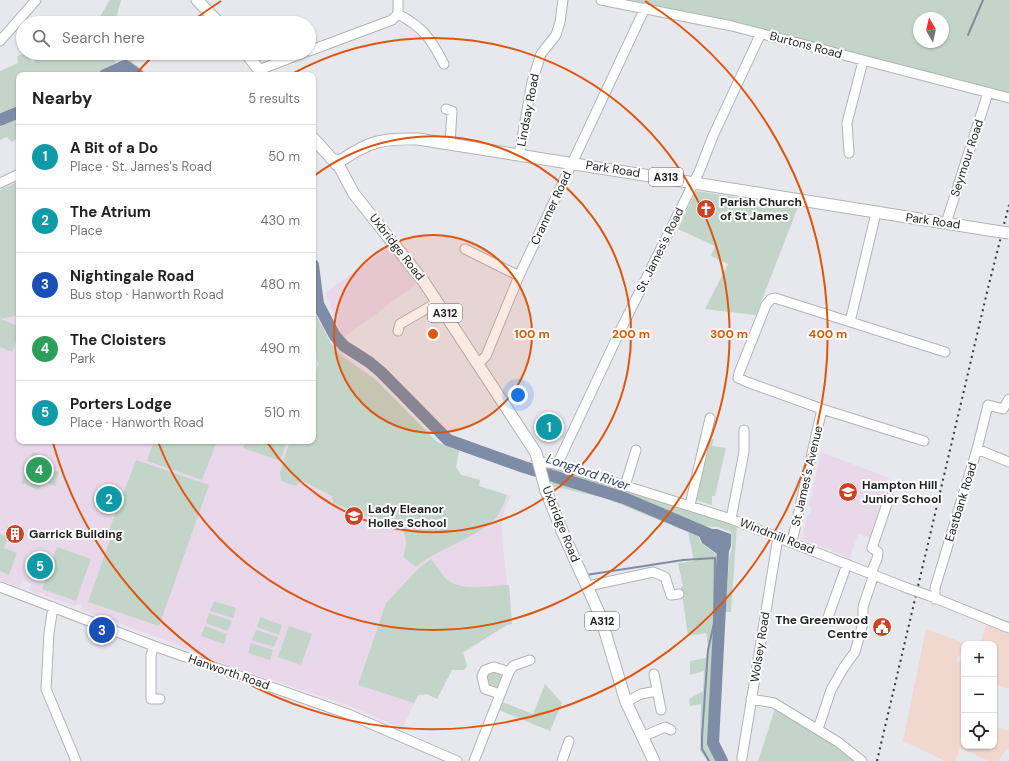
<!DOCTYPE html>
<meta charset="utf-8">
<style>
body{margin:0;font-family:"DM Sans",sans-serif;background:#f2f2f2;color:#222}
.controls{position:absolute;right:12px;bottom:12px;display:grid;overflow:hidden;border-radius:8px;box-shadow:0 1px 3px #0004}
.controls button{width:36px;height:36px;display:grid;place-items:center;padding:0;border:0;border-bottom:1px solid #e0e0e0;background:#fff;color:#222;font:20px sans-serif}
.compass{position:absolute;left:913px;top:12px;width:36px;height:36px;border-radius:50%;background:#fff;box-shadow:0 1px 3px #0004;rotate:351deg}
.you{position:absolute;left:518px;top:395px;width:14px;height:14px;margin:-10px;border:3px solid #fff;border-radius:50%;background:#1a73e8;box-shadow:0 0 0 6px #1a73e833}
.badge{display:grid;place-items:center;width:26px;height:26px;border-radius:50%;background:#111827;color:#fff;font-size:13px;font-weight:700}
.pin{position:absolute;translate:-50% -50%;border:2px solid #fff;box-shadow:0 1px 4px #0006}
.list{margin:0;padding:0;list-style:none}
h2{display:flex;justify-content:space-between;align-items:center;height:52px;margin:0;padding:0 16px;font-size:17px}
h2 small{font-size:13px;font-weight:400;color:#767676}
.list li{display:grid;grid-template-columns:26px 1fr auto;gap:12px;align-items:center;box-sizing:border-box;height:64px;padding:0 16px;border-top:1px solid #e0e0e0}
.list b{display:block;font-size:15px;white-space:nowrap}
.list p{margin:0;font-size:13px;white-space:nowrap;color:#767676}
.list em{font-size:13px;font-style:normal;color:#767676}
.icon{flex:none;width:22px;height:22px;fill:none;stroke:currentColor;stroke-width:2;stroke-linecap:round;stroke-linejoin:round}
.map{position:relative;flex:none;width:1009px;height:761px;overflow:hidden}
.search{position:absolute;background:#fff;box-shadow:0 1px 3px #0004;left:16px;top:16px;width:300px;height:44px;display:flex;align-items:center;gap:10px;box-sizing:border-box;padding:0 14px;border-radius:22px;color:#767676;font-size:15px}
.panel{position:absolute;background:#fff;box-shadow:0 1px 3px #0004;left:16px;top:72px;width:300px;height:372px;border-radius:8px}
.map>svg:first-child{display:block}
.industrial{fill:#f0d8ce}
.education{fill:#e8d8ea}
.green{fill:#c3d5c8;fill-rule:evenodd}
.water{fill:#7f8ca6}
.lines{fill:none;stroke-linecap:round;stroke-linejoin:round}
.stream{stroke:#7f8ca6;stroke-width:2}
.river{stroke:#7f8ca6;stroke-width:12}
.minor-casing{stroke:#b2b2b9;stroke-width:11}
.major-casing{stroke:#b2b2b9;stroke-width:13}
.minor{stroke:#fff;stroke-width:9}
.major{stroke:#fff;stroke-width:11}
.rail{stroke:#343537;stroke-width:2;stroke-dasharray:2 4;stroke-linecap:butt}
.minor-bridge-casing{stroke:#b2b2b9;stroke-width:11;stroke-linecap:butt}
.major-bridge-casing{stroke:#b2b2b9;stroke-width:13;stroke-linecap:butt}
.minor-bridge{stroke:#fff;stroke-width:9}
.major-bridge{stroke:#fff;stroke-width:11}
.ring{fill:none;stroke:#de560d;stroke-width:2}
.labels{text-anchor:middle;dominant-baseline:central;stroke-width:4;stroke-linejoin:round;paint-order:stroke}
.shield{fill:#fff;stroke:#626264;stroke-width:1}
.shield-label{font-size:11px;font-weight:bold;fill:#1e1f21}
.street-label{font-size:12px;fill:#1e1f21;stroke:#fff}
.poi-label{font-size:12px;font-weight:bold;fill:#1e1f21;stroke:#fff;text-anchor:start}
.water-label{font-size:13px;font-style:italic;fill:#2c3f66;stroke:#fff}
.centre{fill:#de560d;stroke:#fff;stroke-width:2}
.ring-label{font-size:12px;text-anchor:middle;font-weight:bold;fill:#de560d;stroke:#fff;stroke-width:4;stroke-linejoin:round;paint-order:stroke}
</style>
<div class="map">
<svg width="1009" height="761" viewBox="0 0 1009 761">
<rect width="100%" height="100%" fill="#e7e7ee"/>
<path class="industrial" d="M987,623L1009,634V689L996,685L994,689V644H980Z
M926,629L964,643L957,661L964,663V746H994V726L1009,731V749L1007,748L998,761H989L960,748L955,761H945L903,741Z"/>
<path class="education" d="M19,181V441H313V303L332,345L376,380L437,442L459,451L456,467L460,474L480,480L479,486L510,496L502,518V540L512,624L507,625L460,655L437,699L427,694L418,696L402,728L345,704L232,667L162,639L80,609L82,605L79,604L74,606L29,590L31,584L22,580L19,587L0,580V190Z
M390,246L418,283L343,338L325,293Z
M821,452L889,478L870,538L858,534L850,558L802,539L808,514H810L812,508L809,506Z"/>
<path class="green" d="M110,0H121L117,15L114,20L124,23H96Z
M622,0H1009V96ZM919,18H943V42H919Z
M41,53H111L117,66L92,75H19V109L0,117V71L18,63L17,56L23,54L33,62Z
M127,53H138L134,55L132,62L149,75H113L125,69L133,74L136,71L124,64L123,61L128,59Z
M19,118V137L12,142L7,137L0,140V127Z
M19,181V315L0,319L19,326V333L12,352L0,347V190Z
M696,191L798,207L756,315L705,309L728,264L711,256L715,246L678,229Z
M315,313L330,342L341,356L376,380L437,442L459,451L456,467L461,475L480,480L479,486L507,495C504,504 500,513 494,520C474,539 439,548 416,567L403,557C407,547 408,536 400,528L333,503L332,496L301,480L296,486L281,481L280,472L290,441H313V376L319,364L313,353V314Z
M710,438L714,439L712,446L726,448L715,496H712V505L695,500L700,487L699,486Z
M154,441H217L202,480L147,461Z
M246,441H287L280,461L243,448Z
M33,452L49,460L46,467L59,472L55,486L42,482L39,490L21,483Z
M136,460L209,485L159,626L88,602L110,540L106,538Z
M558,470L737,526L731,612H725L729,560L732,547L731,532L718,527L700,526L624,496L556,474Z
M553,478L623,500L696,530L701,543L719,556L725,568L718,626L721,635L716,648L712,719L716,727L711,732L712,753L719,761H708L700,751L701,704L690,706L689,699L703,691L704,671L690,675V661L706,658L708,646L706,633L688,636L681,587L683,586L678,563L694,561L688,532L605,498L551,486Z
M0,534L8,537L4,548L17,553L9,575L0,571Z
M57,547L91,559L76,601L42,589Z
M431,559C437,566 442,576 449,581C465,592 491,585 509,585L512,624L507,625L463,652L467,666L464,670H452L437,699L427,694L418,695L414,703L358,685L386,603L419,568Z
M214,601L236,608L233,618L210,611Z
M209,613L232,621L228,631L206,623Z
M260,617L282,625L279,635L257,627Z
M205,626L227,634L224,644L201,636Z
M289,626L312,634L301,665L278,657Z
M256,630L278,637L274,647L252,640Z
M251,643L273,650L270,660L248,653Z
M494,670L505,674L498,691L487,687L484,682L487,672Z
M545,684L562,703L550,731L499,710L502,702L533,714Z
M775,709L834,744L854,761H758Z"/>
<path class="water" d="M696,529H717L731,534V546L723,567L720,556L702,543Z"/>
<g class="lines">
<path class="stream" d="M968,35L983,0
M586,575L683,560L715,558L714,623L708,650L702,736V749L709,761"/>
<path class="river" d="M105,75L125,66L138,75
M0,120L19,112
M313,265L318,304L335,336L344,346L369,362L381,372L448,440L524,467L624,498L711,535
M722,761L713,743L723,550"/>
<defs>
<path id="minor" d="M601,0L732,26L1009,98
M398,14C424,28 431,39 444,64
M0,41L36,0
M309,51L392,20L398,14V0
M259,70L303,53
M446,109L452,111L450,144
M849,153L847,123L863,61
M519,155L532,82L541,54L556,35L560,22L563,0
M0,183L19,174
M946,223L988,93
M465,249L519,276
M850,322L876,213
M398,331L400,324L438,302
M478,364L486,356L519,276L645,8
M924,441L822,409L747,382L738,378L739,373L766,305L771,299L775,298L945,352
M977,449L1009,462
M539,462L556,464L731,519L907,588
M557,465L620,331L699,172L713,136L761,33
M625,486L636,450
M690,505L710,418
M731,519L744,452V430
M792,542L822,409
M871,573L877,559L878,552L872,548L889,498
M588,586L653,572L665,577L671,595L679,594
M0,587L154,646L348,714L457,761
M930,596L1009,628
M935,599V588L977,449L988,405L1003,409L1009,399
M53,607L49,633L46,689L76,761
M827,620L847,564
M154,646L151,655V699H160
M654,674L661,710
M500,694L485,689L482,676L485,670L494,667L509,672
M751,699L774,703L838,742L862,761
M626,702L641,694L657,691
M818,729L831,690L844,667L855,652L863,623V607L874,574
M642,737L665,727L671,730
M742,758L778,537
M474,761L509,672L513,666L530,660
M562,761L569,741"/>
<path id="major" d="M197,0L219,23
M246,53L263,75
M313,138L332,159L340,161
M337,161L336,164L339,166L354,194L424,282L536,453L546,491L562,531L600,615L626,702L654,761
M340,161C370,141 382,138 418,139L995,231"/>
</defs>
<use href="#minor" class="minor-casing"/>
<use href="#major" class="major-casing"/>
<use href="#minor" class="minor"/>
<use href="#major" class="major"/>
<path class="rail" d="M877,761L988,288L1009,205"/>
<defs>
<path id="minor-bridge" d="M907,588L930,596"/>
<path id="major-bridge" d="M995,231L1009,233"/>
</defs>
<use href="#minor-bridge" class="minor-bridge-casing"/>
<use href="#major-bridge" class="major-bridge-casing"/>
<use href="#minor-bridge" class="minor-bridge"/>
<use href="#major-bridge" class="major-bridge"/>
</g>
<circle cx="433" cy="334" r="99" fill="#de560d" fill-opacity=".12"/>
<g class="ring">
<circle cx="433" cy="334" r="99"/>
<path d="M314 176A198 198 0 1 1 267 442"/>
<path d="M292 74A296 296 0 1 1 158 442"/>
<path d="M135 75A395 395 0 0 1 154 55M190 23A395 395 0 0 1 221 1M645 1A395 395 0 1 1 53 443"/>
</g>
<defs>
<symbol id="church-disc" viewBox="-11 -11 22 22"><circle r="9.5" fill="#cc4224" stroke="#fff"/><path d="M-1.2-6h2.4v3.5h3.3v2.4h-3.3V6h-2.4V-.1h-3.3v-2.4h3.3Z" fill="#fff"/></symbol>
<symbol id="school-disc" viewBox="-11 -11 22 22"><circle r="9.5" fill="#cc4224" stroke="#fff"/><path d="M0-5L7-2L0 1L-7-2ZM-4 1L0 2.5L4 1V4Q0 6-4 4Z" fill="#fff"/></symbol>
<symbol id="building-disc" viewBox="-11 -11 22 22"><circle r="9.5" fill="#cc4224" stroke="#fff"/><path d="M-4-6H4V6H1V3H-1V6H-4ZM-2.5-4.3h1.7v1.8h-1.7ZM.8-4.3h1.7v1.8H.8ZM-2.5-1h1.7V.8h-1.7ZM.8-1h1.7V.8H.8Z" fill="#fff"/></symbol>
<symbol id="civic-disc" viewBox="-11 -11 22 22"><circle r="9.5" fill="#cc4224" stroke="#fff"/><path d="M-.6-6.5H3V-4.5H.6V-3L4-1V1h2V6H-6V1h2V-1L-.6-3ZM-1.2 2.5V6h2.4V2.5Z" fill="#fff"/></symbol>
</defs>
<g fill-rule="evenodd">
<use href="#church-disc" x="695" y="198" width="22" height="22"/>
<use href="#school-disc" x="837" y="481" width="22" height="22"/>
<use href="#school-disc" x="343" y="505" width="22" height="22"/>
<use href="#building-disc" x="4" y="523" width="22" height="22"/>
<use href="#civic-disc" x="871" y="616" width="22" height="22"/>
</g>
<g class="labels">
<g class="shield">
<rect x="649" y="168" width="34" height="18" rx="3"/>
<rect x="428" y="304" width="34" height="18" rx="3"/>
<rect x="585" y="612" width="34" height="18" rx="3"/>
</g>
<g class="shield-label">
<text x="666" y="177">A313</text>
<text x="445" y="313">A312</text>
<text x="602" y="621">A312</text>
</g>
<g class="street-label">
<text transform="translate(806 45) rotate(15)">Burtons Road</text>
<text transform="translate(528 110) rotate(-79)">Lindsay Road</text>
<text transform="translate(967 158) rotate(-72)">Seymour Road</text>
<text transform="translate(613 169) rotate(9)">Park Road</text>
<text transform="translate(551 208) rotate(-65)">Cranmer Road</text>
<text transform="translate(933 221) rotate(8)">Park Road</text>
<text transform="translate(397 247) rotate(52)">Uxbridge Road</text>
<text transform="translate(660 250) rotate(-64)">St. James's Road</text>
<text transform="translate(807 476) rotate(-77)">St James's Avenue</text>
<text transform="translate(961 502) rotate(-73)">Eastbank Road</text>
<text transform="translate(561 524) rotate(68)">Uxbridge Road</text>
<text transform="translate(777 536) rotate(21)">Windmill Road</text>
<text transform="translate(760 647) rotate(-81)">Wolsey Road</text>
<text transform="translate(229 672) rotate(19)">Hanworth Road</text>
</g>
<g class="poi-label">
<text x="720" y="202">Parish Church<tspan x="720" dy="14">of St James</tspan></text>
<text x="862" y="485">Hampton Hill<tspan x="862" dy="14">Junior School</tspan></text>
<text x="368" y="509">Lady Eleanor<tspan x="368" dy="14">Holles School</tspan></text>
<text x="29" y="534">Garrick Building</text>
<text x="868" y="620" text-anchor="end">The Greenwood<tspan x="868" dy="14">Centre</tspan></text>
</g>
<g class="water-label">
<text transform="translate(588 472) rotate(19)">Longford River</text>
</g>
</g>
<circle cx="433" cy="334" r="6" class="centre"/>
<g class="ring-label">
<text x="532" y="338">100 m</text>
<text x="631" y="338">200 m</text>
<text x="729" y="338">300 m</text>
<text x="828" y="338">400 m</text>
</g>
</svg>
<div class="controls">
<button>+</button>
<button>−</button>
<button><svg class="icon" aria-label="locate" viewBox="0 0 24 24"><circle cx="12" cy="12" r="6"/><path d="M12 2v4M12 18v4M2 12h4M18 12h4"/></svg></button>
</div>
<svg class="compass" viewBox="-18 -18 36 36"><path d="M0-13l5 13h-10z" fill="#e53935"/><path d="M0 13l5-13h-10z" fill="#767676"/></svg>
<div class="you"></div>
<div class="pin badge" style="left:549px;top:427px;background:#0f9aa8">1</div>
<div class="pin badge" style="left:109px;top:499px;background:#0f9aa8">2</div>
<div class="pin badge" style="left:102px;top:630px;background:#1a4fb4">3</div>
<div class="pin badge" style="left:39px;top:470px;background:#2e9e5b">4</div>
<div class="pin badge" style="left:40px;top:566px;background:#0f9aa8">5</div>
<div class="search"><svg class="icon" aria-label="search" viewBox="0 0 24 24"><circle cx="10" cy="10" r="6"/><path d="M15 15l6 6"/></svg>Search here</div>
<section class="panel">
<h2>Nearby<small>5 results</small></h2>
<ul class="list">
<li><span class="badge" style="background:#0f9aa8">1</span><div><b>A Bit of a Do</b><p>Place · St. James's Road</p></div><em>50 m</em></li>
<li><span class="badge" style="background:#0f9aa8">2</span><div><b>The Atrium</b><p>Place</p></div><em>430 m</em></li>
<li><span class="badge" style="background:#1a4fb4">3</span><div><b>Nightingale Road</b><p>Bus stop · Hanworth Road</p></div><em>480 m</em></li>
<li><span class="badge" style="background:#2e9e5b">4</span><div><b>The Cloisters</b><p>Park</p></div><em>490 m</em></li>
<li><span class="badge" style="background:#0f9aa8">5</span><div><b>Porters Lodge</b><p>Place · Hanworth Road</p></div><em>510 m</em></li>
</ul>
</section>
</div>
